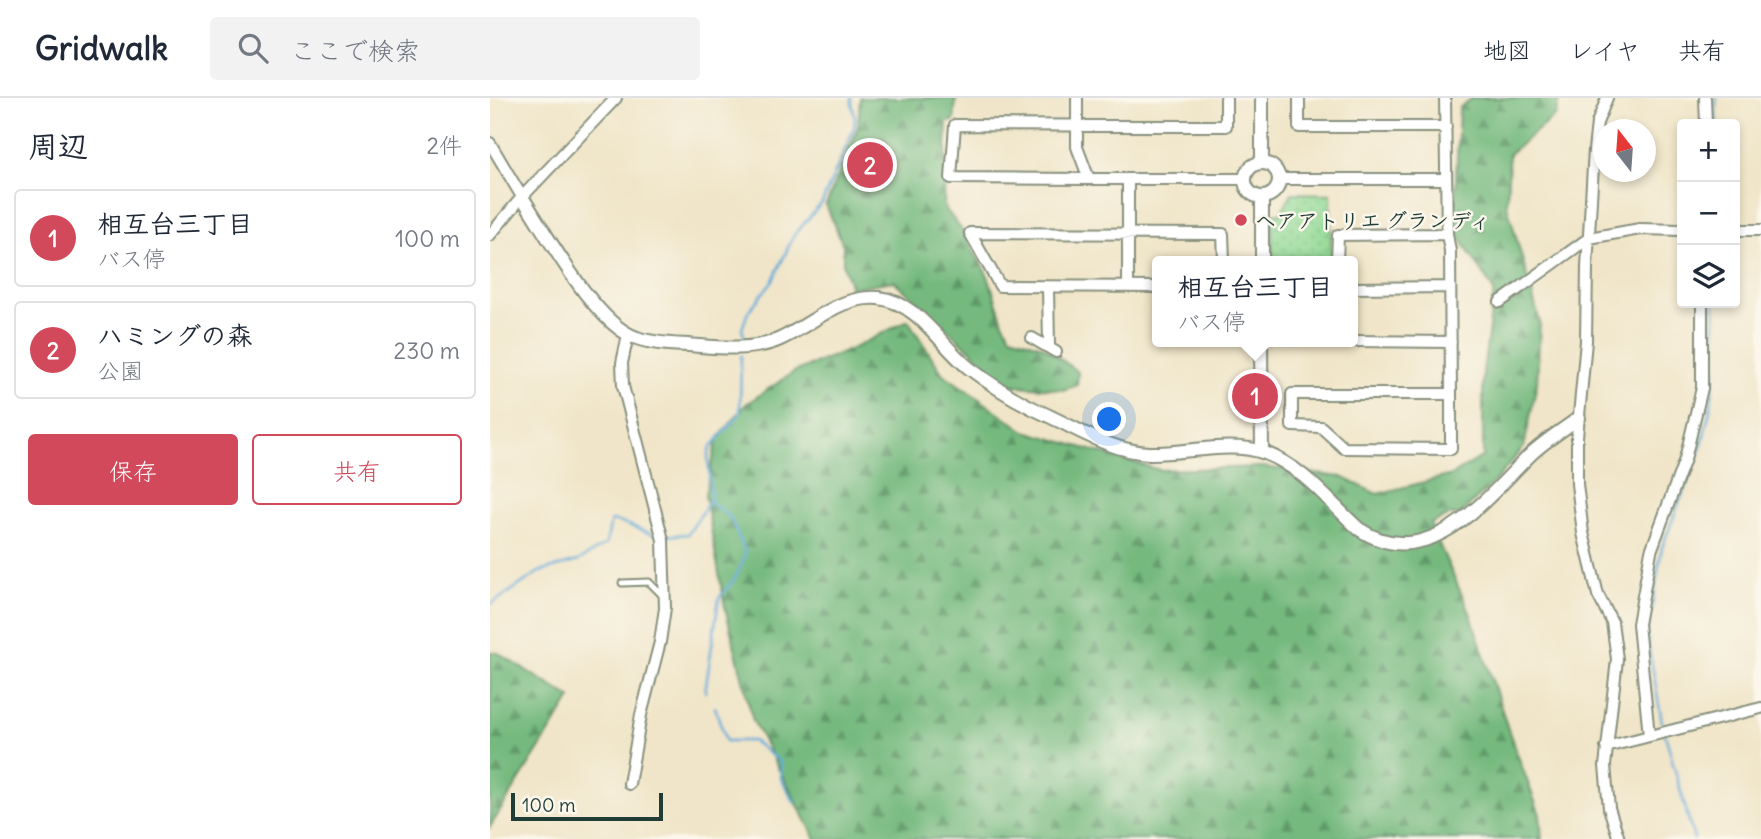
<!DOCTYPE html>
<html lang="ja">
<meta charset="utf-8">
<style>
body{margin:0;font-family:Delius,"Klee One",sans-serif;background:#f2f2f3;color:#1f2937}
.controls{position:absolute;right:21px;top:21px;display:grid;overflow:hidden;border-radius:7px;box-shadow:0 4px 10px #0003}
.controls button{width:63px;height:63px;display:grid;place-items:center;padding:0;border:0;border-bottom:2px solid #e0e1e3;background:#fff;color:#1f2937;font:35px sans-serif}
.compass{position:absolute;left:1103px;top:21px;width:63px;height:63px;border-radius:50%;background:#fff;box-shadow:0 4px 10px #0003;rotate:343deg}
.scale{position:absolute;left:21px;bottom:18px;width:152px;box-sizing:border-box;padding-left:7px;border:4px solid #1f3d34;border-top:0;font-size:19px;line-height:24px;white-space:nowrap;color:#1f3d34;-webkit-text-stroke:5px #fbf7ec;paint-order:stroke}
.you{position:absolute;left:620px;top:322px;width:24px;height:24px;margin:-18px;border:5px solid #fff;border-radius:50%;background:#1a73e8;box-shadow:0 0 0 10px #1a73e833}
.badge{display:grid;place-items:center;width:46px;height:46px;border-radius:50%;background:#d1495b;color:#fff;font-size:23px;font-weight:700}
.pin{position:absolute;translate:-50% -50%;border:4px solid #fff;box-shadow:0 2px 7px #0006}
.popup{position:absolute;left:662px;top:158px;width:206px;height:91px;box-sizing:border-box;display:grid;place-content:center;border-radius:7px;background:#fff;filter:drop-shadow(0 2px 5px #0005);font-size:23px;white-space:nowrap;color:#747a83}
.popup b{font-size:26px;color:#1f2937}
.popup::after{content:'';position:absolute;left:50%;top:100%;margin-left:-14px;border:14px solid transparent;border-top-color:#fff}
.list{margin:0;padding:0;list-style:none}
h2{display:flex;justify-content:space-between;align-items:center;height:91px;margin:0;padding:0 28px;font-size:30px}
h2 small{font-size:23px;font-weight:400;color:#747a83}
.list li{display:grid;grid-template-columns:46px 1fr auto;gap:21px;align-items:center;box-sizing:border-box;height:98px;margin:0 14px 14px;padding:0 14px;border:2px solid #e0e1e3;border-radius:7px}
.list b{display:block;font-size:26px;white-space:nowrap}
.list p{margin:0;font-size:23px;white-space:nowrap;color:#747a83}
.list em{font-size:23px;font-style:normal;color:#747a83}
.actions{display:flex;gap:14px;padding:21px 28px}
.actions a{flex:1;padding:16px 0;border:2px solid #d1495b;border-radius:7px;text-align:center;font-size:24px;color:#d1495b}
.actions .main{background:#d1495b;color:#fff}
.icon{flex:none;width:38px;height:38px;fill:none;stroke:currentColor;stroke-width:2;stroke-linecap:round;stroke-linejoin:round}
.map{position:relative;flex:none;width:1271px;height:741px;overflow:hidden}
header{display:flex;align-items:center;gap:42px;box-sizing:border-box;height:98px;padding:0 35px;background:#fff;border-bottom:2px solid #e0e1e3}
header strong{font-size:33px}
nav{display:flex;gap:38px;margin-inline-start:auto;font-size:24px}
.search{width:490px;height:63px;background:#f2f2f3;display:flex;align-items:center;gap:18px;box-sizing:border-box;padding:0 24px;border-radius:7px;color:#747a83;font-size:26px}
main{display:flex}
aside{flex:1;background:#fff}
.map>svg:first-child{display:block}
.grass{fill:url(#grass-dots);stroke:#588b64;stroke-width:2}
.forest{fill:url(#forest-firs);stroke:#4a7b59;stroke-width:2}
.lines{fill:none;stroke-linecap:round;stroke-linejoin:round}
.stream{stroke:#63abda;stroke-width:2.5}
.service-casing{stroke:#88917e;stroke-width:9}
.minor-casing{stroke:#88917e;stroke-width:14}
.tertiary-casing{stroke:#88917e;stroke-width:16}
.service{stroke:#fff;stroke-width:5}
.minor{stroke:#fff;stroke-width:10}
.tertiary{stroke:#fff;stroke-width:12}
.poi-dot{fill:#d1495b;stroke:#fbf7ec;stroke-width:2.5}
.labels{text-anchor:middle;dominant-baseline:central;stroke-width:5;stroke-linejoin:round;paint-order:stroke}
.poi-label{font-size:21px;font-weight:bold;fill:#1f3d34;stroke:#fbf7ec;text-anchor:start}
</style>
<header>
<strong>Gridwalk</strong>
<div class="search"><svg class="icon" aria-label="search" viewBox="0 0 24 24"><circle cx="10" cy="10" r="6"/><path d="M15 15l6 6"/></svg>ここで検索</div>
<nav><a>地図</a><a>レイヤ</a><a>共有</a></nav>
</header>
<main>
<aside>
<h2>周辺<small>2件</small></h2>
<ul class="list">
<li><span class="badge">1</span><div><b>相互台三丁目</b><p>バス停</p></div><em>100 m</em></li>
<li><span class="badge">2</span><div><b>ハミングの森</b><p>公園</p></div><em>230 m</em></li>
</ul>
<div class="actions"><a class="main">保存</a><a>共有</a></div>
</aside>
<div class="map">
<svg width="1271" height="741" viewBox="0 0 1271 741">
<defs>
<pattern id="grass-dots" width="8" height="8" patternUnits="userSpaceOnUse" patternTransform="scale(1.75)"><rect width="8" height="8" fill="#91d994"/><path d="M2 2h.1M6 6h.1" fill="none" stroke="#7dbb80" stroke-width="1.8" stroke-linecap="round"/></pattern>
<pattern id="forest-firs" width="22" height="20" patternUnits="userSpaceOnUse" patternTransform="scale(1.75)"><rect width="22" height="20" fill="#74b97e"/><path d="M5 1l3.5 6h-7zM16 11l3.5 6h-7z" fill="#5f9868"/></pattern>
</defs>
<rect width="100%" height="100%" fill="#fbf7ec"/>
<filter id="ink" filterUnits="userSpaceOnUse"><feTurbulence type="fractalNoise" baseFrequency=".0143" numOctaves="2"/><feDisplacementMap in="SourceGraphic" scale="14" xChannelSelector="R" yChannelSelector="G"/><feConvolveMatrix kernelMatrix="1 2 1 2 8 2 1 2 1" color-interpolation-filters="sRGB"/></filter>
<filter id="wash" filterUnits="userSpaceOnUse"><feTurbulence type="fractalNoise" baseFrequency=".00686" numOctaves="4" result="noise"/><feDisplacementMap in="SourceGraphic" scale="28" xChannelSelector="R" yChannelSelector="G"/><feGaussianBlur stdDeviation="1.57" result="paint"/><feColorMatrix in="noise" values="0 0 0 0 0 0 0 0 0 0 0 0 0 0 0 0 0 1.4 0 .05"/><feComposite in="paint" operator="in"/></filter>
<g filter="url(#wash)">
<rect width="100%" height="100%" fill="#f0e5c8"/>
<path class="grass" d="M802,95L841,96V163H783L782,116L791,115Z"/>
<path class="forest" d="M370,0H466L464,23L457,24L454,109L471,131L498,178L513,224L521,238L553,248L588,274L587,287L574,292L519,287L404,183L361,190L353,166V147L336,107L368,29Z
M982,0H1069L1066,17L1019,56L1017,107L1050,224L1047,285L1034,349L1006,382L970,417H959L940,426L981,517L1019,634L1050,717L1052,741H326L263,623L235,509L215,397L227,342L256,306L304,274L366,249L418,222L452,275L535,333L670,372L772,369L852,379L887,396L962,377L993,358V273L1004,193L964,131L969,10Z
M0,554L8,555L81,600L0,729Z"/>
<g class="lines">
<path class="stream" d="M1226,26V0
M255,241L252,231L258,214L283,182L304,137L332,105L364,30L365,21L361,0
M175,438L198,436L221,401L218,359L221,349L250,316L251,258
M0,507L49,474L88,463L116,446L121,423C138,423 152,436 169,437
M215,594L229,500L243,483L253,464L255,453L240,419L220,404
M225,609L236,643H263L290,664L291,681L305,705
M1173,630L1157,538L1172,449L1212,346L1221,307L1225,273V205
M1175,636L1204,741"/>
</g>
</g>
<g filter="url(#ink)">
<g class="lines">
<defs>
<path id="service" d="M132,485L159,484L172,497"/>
<path id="minor" d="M587,0V49L599,81H755
M809,0V29H956
M955,0L957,136L960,153L961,296
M1117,0L1107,25L1104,52L1097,169L1096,243L1087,339V386L1093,435L1108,497L1122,524L1127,561L1115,668L1119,710L1129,741
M1215,0L1216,26
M0,45L32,99
M599,81L461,80L465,27L736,28V0
M789,81H955
M638,82V189
M1245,132H1271
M0,137L32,99L126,0
M847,163L848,137L957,136
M558,189L559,248
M667,189L510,188L480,135L733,136L734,163
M863,190L960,189
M1010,204L1099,140L1150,131L1192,132
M138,237L132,265L133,288L173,442L175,510L170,544L151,617L139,686
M542,240L566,254
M863,243L961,244
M802,296H961V351L854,350L831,329L802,328Z
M1159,638L1148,526L1161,453L1195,361L1212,290V205
M1116,649L1271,610"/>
<path id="tertiary" d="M772,65V0
M755 82a17 17 0 1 1 34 0a17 17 0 1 1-34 0Z
M32,99C56,135 106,228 147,240C167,247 189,246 210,248C235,250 264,252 288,242C321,228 350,196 389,200C429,205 450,247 479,270C504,289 532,306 561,319C593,334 623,353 659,355C694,356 742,342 775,355C814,370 839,404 869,431C939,478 997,399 1042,355C1056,342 1074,331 1089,320
M772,163V99
M771,244L772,354"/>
</defs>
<use href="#service" class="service-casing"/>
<use href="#minor" class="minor-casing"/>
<use href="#tertiary" class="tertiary-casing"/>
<use href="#service" class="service"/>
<use href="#minor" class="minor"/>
<use href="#tertiary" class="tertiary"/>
</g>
</g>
<circle class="poi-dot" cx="751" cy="122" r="7"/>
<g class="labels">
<g class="poi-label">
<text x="765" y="122">ヘアアトリエ グランディ</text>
</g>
</g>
</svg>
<div class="controls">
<button>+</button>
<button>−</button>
<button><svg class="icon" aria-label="layers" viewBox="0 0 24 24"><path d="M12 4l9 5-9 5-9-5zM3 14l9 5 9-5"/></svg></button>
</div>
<svg class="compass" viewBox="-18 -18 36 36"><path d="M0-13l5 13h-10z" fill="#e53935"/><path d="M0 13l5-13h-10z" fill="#747a83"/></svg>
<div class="scale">100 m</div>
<div class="you"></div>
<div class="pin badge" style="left:765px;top:298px">1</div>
<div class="popup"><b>相互台三丁目</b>バス停</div>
<div class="pin badge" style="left:380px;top:67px">2</div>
</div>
</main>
